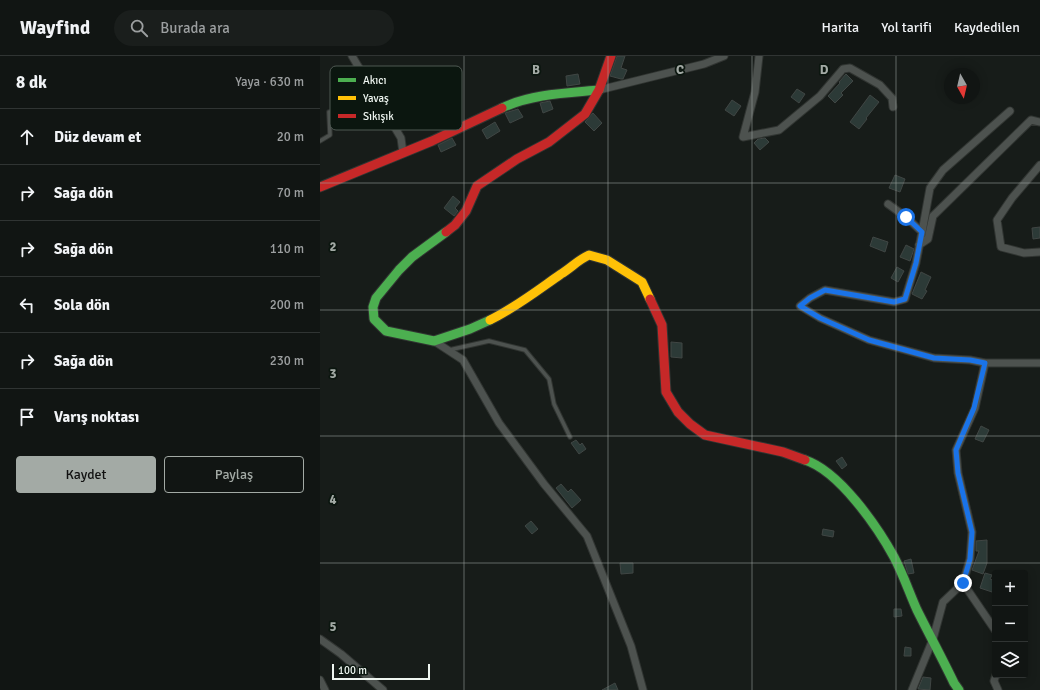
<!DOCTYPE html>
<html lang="tr">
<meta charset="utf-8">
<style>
body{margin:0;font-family:Signika,sans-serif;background:#1a1e1c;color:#f1f3f6}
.controls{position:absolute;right:12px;bottom:12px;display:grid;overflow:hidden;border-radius:4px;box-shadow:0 2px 10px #0003}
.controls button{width:36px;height:36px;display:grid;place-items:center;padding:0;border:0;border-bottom:1px solid #303433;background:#111513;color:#f1f3f6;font:20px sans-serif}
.compass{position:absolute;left:624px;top:12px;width:36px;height:36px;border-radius:50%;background:#111513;box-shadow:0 2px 10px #0003;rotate:172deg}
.scale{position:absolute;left:12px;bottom:10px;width:98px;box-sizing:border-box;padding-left:4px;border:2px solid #eff6f1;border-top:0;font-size:11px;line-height:14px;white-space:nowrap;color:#eff6f1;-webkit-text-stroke:3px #0b160f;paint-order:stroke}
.stop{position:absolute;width:12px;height:12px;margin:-9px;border:3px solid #1a73e8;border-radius:50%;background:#fff}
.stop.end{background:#1a73e8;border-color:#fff;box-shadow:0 1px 4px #0008}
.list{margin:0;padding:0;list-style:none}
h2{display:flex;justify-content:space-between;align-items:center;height:52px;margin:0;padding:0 16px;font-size:17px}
h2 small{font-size:13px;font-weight:400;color:#9c9fa0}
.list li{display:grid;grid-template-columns:26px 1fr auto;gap:12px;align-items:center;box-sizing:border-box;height:56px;padding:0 16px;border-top:1px solid #303433}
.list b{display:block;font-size:15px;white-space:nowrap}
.list em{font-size:13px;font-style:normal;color:#9c9fa0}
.actions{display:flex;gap:8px;padding:12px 16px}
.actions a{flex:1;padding:9px 0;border:1px solid #a3aaa5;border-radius:4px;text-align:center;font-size:14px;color:#a3aaa5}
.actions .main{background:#a3aaa5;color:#111}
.icon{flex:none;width:22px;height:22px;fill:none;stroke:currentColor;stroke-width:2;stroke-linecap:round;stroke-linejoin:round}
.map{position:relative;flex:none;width:720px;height:634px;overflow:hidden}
header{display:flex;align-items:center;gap:24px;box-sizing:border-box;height:56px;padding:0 20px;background:#111513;border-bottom:1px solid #303433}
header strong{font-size:19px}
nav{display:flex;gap:22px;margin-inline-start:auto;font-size:14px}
.search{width:280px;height:36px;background:#1a1e1c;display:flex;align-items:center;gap:10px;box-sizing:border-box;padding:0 14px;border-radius:22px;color:#9c9fa0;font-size:15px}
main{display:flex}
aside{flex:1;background:#111513}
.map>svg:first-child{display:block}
.building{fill:#2c3a37;stroke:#404644}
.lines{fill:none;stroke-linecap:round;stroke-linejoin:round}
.lane-casing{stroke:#313532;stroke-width:5.5}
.street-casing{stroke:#313532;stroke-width:9}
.fast-casing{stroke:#313532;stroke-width:11}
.slow-casing{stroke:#313532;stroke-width:11}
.jam-casing{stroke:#313532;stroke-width:11}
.lane{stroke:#4d524f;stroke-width:3.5}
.street{stroke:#4d524f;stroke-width:7}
.fast{stroke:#4caf50;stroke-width:9}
.slow{stroke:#ffc107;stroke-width:9}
.jam{stroke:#c62828;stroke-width:9}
.route{stroke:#1a73e8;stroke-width:5}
.grid{fill:none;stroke:#a3aaa5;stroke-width:1;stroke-opacity:0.55}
.key{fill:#0b160f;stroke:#4f5953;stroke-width:1}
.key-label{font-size:11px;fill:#eff6f1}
.grid-label{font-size:13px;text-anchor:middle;font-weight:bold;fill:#a3aaa5;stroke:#0b160f;stroke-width:3.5;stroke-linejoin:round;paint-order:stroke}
</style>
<header>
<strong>Wayfind</strong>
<div class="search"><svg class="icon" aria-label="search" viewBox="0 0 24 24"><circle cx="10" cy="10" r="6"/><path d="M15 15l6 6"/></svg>Burada ara</div>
<nav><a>Harita</a><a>Yol tarifi</a><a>Kaydedilen</a></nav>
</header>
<main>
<aside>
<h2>8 dk<small>Yaya · 630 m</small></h2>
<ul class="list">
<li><svg class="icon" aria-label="ahead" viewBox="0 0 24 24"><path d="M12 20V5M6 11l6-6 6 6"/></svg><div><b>Düz devam et</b></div><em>20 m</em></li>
<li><svg class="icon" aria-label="right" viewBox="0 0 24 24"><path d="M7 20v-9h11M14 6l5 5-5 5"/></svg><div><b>Sağa dön</b></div><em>70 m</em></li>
<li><svg class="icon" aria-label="right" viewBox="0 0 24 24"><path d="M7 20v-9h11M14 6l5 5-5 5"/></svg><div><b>Sağa dön</b></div><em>110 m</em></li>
<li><svg class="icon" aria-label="left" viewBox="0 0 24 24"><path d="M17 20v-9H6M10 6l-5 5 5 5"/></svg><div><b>Sola dön</b></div><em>200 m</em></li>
<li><svg class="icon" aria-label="right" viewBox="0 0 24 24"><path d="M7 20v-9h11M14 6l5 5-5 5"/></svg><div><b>Sağa dön</b></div><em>230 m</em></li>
<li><svg class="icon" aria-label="arrive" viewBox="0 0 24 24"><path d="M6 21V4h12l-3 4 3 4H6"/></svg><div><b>Varış noktası</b></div></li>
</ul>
<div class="actions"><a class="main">Kaydet</a><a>Paylaş</a></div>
</aside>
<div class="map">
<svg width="720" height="634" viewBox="0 0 720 634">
<rect width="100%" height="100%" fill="#171c19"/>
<path class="building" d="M297,0H305L301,12L307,14L303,23H301L290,20Z
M258,18L260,28L247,30L246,20Z
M526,18L533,25L521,37L523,39L515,47L508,40L520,27L519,26Z
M477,33L485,38L479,47L471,41Z
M550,39L559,46L546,62L547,63L539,73L530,66Z
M412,44L421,50L414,60L405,54Z
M230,45L233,53L223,57L220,47Z
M198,53L203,61L190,67L185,57Z
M273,57L282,67L274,75L265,66Z
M175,66L180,75L167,83L162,74Z
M132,82L136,89L121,96L118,89Z
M445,82L449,86L440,94L434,87L438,83Z
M575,119L585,123L580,136L569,132Z
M133,140L140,146L135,152L138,155L134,160L124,152Z
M720,171V182L713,183L712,172Z
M553,181L568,186L565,196L550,190Z
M586,189L594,193L590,205L580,201Z
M577,211L584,215L578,226L571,222Z
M601,216L611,221L605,234L607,235L602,243L592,238Z
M351,286L362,287V302L351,301Z
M661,370L669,374L663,386L655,383Z
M256,384L260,389L262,387L266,393L259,398L251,387Z
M522,401L527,409L522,413L516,405Z
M241,428L248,436L251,433L261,444L252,452L236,432Z
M211,465L218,473L212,478L205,470Z
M503,473L514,475L513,481L502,479Z
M667,484V507L663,518L652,514L659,495H656V485Z
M591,503L594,517L588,518L584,505Z
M300,507H313V517L301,518Z
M665,517L672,519L670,523L675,525V537L660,532Z
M574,553H581L582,560L574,561Z
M585,591L591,592V600H584Z
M603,621L611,622L610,634L598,633Z
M295,627L298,634H282Z"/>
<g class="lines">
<defs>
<path id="lane" d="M0,85L10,79L9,56
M129,294L169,285L205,294L229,323L234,348L250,381"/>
<path id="street" d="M32,0L81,82L83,97
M439,0L435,36L423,81L459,74L500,40L523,13L530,12L560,29L572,42L573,51
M279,34L384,8L404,0
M720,109L692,142L677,164L681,191L704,197L720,196
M568,148L586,161L602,176L596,207L585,243L574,246L505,234L490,242L480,250L500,262L549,284L614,302L650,304L665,307
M602,176L610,132L623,114L690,55
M599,189L608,183L613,160L711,64L720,66
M114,285L143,304L179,367L224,428L267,480L311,590L323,634
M643,527L675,574
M0,583L21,598L63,634
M676,619L674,625L678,634
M0,624L5,634
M592,634L613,583L623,546L643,527L650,503L652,476L638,417L636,394L655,352L665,307H720"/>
<path id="fast" d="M182,52C211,38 247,37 279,34
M126,176L92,201L79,214L56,242L53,251L54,263L66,275L114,285L150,273L170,264
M485,404C519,415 557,470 574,501C583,518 589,536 597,554C609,578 622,602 634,627L639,634"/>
<path id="slow" d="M170,264C195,252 218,234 241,218C251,212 258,204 269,199L287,204L322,226L330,243"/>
<path id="jam" d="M0,131L112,85L182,52
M126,176L135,169L146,155L157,130L197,103L229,86L265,58L279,34L291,0
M330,243L342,269L346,336L358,356L370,368L385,379L463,396L485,404"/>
</defs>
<use href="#lane" class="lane-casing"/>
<use href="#street" class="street-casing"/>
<use href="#fast" class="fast-casing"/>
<use href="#slow" class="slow-casing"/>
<use href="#jam" class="jam-casing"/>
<use href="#lane" class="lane"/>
<use href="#street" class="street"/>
<use href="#fast" class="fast"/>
<use href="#slow" class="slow"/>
<use href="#jam" class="jam"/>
</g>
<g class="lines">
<path class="route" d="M586,161L602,176L596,207L585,243L574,246L505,234L490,242L480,250L500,262L549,284L614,302L650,304L665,307L654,352L636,394L638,417L652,476L650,503L643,527"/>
</g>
<path class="grid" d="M144,0V634M288,0V634M432,0V634M576,0V634M0,127H720M0,254H720M0,380H720M0,507H720"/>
<rect x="10" y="10" width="132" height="64" rx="6" class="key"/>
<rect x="18" y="22" width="18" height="4" fill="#4caf50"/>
<rect x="18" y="40" width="18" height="4" fill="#ffc107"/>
<rect x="18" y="58" width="18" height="4" fill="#c62828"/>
<g class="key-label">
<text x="43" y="28">Akıcı</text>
<text x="43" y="46">Yavaş</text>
<text x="43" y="64">Sıkışık</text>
</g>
<g class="grid-label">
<text x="216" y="18">B</text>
<text x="360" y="18">C</text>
<text x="504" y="18">D</text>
<text x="13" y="195">2</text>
<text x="13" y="322">3</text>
<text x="13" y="448">4</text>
<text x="13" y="575">5</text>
</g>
</svg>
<div class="controls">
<button>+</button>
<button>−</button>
<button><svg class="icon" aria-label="layers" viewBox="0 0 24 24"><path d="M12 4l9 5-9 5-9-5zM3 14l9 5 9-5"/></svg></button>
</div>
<svg class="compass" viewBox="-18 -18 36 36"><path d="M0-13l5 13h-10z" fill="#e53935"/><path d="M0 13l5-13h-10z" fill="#9c9fa0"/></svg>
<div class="scale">100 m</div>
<div class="stop" style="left:586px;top:161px"></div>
<div class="stop end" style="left:643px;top:527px"></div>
</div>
</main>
